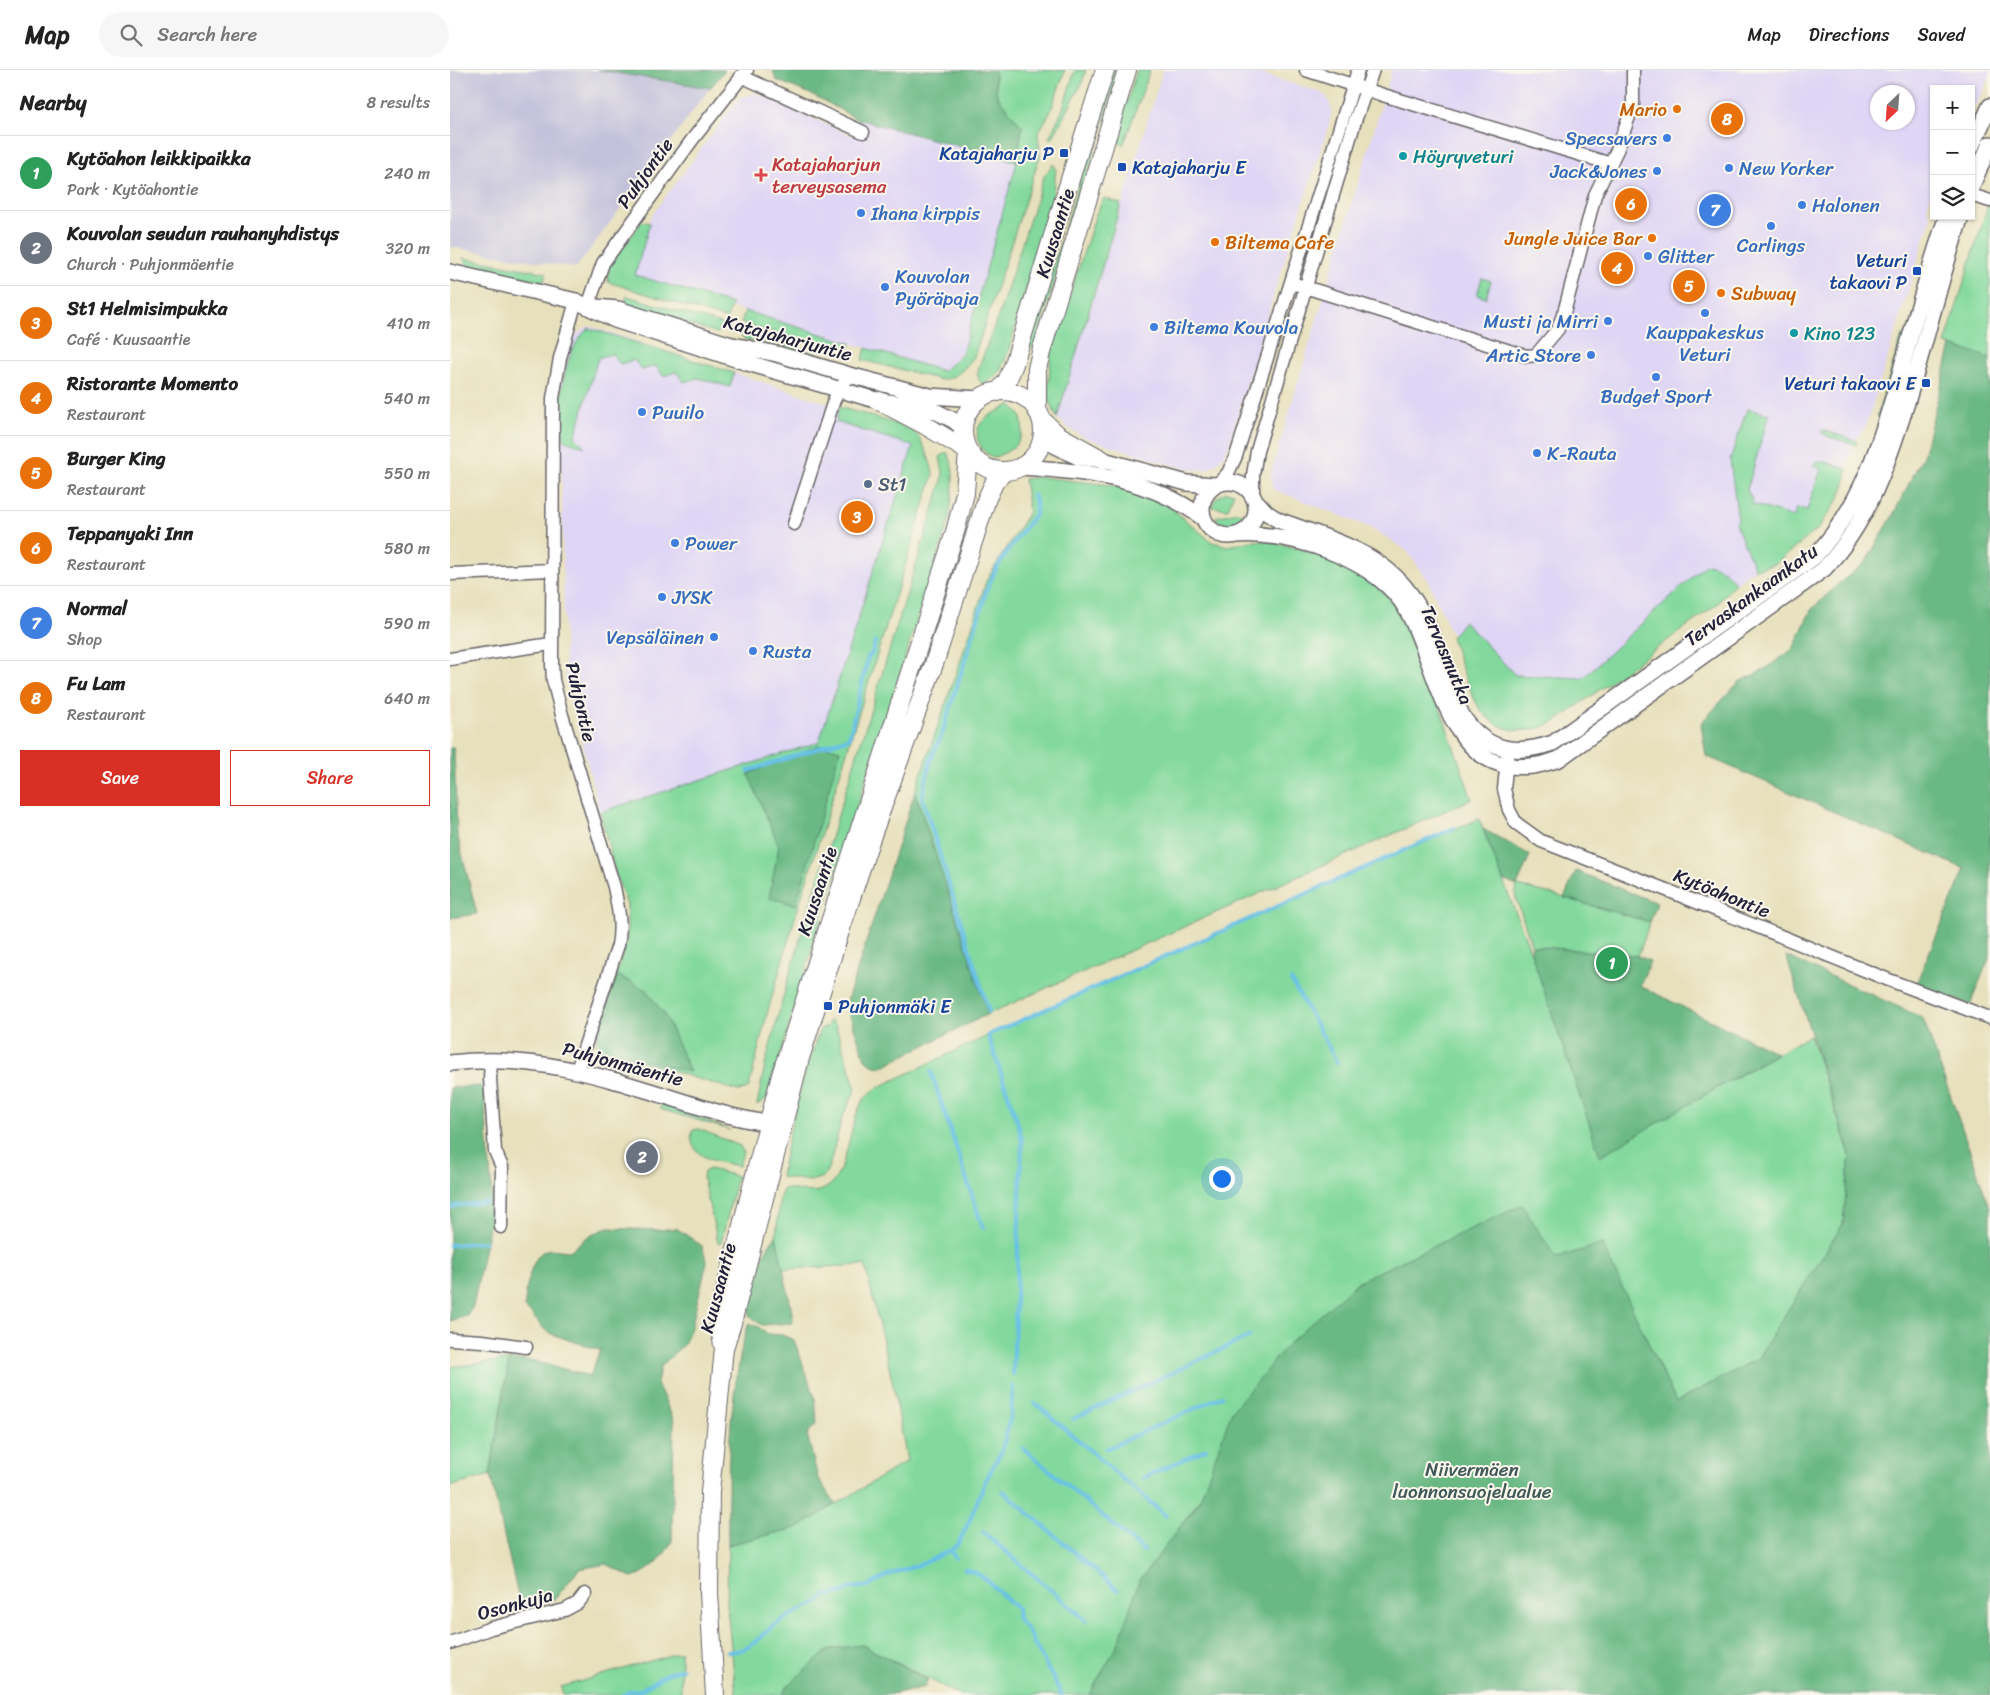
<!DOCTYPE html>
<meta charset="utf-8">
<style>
body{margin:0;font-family:Sriracha,sans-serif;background:#f6f6f6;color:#222}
.controls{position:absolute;right:15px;top:15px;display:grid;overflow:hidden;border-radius:0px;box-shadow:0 1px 4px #0004}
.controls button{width:45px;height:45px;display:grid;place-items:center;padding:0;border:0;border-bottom:1px solid #e0e0e0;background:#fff;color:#222;font:25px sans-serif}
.compass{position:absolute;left:1420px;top:15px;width:45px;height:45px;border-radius:50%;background:#fff;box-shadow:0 1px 4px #0004;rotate:205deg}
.you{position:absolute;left:771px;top:1108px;width:18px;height:18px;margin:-12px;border:4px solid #fff;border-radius:50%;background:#1a73e8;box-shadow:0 0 0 8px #1a73e833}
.badge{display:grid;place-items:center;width:32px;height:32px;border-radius:50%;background:#d93025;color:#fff;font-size:16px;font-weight:700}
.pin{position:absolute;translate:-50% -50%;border:2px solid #fff;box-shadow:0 1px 5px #0006}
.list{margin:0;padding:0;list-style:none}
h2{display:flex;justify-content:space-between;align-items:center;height:65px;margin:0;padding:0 20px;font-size:21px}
h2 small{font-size:16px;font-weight:400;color:#767676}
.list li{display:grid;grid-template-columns:32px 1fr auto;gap:15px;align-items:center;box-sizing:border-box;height:75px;padding:0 20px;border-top:1px solid #e0e0e0}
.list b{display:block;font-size:19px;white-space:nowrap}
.list p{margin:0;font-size:16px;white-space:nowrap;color:#767676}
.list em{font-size:16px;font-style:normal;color:#767676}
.actions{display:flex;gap:10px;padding:15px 20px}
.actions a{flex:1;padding:11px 0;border:1px solid #d93025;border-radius:0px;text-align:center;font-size:18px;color:#d93025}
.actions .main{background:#d93025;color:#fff}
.icon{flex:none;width:28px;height:28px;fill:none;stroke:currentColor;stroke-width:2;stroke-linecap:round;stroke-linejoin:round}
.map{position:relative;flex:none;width:1540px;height:1625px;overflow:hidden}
header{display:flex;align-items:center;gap:30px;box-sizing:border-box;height:70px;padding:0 25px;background:#fff;border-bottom:1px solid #e0e0e0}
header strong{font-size:24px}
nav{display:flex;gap:28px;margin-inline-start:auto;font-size:18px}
.search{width:350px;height:45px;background:#f6f6f6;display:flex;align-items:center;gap:12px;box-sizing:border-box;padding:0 18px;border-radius:28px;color:#767676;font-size:19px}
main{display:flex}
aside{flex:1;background:#fff}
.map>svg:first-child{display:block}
.built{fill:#dfd5f5;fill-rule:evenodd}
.industrial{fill:#c3c1db}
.green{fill:#83d99d;stroke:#527e6c;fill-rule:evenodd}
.forest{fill:#6ab984;stroke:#466e60}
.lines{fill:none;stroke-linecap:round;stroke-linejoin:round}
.stream{stroke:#68c1e6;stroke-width:4}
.minor-casing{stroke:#676468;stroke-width:15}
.tertiary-casing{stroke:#676468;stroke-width:18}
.secondary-casing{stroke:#676468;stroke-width:20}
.minor{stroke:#fff;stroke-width:12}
.tertiary{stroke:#fff;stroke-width:15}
.secondary{stroke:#fff;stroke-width:18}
.food-dot{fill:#e8710a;stroke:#fbf7ec;stroke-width:2}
.shop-dot{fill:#3f7fe0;stroke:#fbf7ec;stroke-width:2}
.transit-dot{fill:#1a4fb4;stroke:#fbf7ec;stroke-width:2}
.culture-dot{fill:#0f9aa8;stroke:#fbf7ec;stroke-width:2}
.health-dot{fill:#e0444e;stroke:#fbf7ec;stroke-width:2}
.service-dot{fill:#5c6f8a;stroke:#fbf7ec;stroke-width:2}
.labels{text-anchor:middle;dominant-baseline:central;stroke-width:4;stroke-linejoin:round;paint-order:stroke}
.food-label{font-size:19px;fill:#c56008;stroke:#fbf7ec;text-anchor:end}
.shop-label{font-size:19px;fill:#366cbe;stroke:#fbf7ec;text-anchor:start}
.transit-label{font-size:19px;fill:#164399;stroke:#fbf7ec;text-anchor:end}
.culture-label{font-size:19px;fill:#0d838f;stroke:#fbf7ec;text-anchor:start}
.health-label{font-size:19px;fill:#be3a42;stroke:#fbf7ec;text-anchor:start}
.street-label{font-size:19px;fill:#22223b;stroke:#fbf7ec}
.service-label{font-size:19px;fill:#4e5e75;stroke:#fbf7ec;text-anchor:start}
.park-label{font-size:19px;fill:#3f5958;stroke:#fbf7ec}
</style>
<header>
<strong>Map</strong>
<div class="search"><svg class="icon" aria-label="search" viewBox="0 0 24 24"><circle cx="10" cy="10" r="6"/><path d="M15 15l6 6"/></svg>Search here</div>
<nav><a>Map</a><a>Directions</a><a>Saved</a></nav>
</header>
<main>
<aside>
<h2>Nearby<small>8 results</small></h2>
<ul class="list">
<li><span class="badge" style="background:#2e9e5b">1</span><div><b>Kytöahon leikkipaikka</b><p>Park · Kytöahontie</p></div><em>240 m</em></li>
<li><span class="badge" style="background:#6b7280">2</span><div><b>Kouvolan seudun rauhanyhdistys</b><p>Church · Puhjonmäentie</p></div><em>320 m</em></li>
<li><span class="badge" style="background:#e8710a">3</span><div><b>St1 Helmisimpukka</b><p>Café · Kuusaantie</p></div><em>410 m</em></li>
<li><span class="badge" style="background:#e8710a">4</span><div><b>Ristorante Momento</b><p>Restaurant</p></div><em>540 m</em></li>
<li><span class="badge" style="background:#e8710a">5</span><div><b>Burger King</b><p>Restaurant</p></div><em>550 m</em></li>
<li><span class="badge" style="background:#e8710a">6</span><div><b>Teppanyaki Inn</b><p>Restaurant</p></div><em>580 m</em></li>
<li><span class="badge" style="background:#3f7fe0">7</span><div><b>Normal</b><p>Shop</p></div><em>590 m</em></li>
<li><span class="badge" style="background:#e8710a">8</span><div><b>Fu Lam</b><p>Restaurant</p></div><em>640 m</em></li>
</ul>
<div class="actions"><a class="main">Save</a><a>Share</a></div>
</aside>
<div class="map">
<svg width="1540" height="1625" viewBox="0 0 1540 1625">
<rect width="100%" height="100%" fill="#fbf7ec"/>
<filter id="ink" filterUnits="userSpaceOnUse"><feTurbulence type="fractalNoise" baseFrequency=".02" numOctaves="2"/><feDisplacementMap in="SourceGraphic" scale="10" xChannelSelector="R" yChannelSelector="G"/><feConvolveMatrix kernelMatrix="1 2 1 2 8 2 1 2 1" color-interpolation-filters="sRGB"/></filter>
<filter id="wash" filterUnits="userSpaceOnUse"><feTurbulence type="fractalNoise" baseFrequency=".0096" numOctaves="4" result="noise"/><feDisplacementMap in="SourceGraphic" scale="20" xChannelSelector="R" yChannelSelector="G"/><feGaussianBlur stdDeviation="1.12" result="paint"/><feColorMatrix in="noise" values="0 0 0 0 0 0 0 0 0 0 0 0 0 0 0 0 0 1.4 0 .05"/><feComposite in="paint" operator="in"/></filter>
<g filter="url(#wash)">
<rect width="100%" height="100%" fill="#e7e0bc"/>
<path class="built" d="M713,0H798L867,21L876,26L882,39L880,51L827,214L779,375L774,385L766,394L757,399L749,400L725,396L636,368L620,359L607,348Z
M942,0H1540V7L1521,44V19H1484V114L1477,138L1481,148L1416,356L1404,373L1389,417L1325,494L1305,499L1285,513L1114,641L1035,640L978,510L957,481L924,459L823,419L821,403ZM1428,22H1458V52H1428Z
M306,23L402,66L407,49L567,92L512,284L493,301L171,204L202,145L289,28Z
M139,256L389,337L466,366L369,672L150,742L115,605L110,316L123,267Z"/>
<path class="industrial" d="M0,0H148L260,18L126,198L0,177Z"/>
<path class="green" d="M544,0H615L600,43L588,63L590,86L524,287C515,298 507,308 492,310L412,290L416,278L493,301L512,284L567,92L572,57L547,26Z
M625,0H636L632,13L602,69L599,68L612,41Z
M664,0H669L584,278L578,277Z
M687,0H700L674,74L669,73L670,54Z
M603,94L606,98L603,124L558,283L549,303L533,315C527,309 527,305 529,297L550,241L594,106Z
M654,128L671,134L607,348L600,333L598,320L601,284L646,144Z
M1540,128V288L1495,274Z
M192,151L200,153L185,205L282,234L277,249L158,212L159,197Z
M13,188L96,203L94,212L19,196Z
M1032,208L1041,211L1036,228L1027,225Z
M177,226L275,255L274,259L267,263L174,234Z
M295,241L401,273L398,284L291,253Z
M139,258L284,303L280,317L248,308L234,312L226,302L213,306L206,296L192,300L184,290L170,294L162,284L148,288L125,367L135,377L114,370C105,340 113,278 139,258Z
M290,260L325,270L323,276L296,270L291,266Z
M1452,265L1455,266L1430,347L1427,346Z
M335,274L382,288L381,292L333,279Z
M560,334C577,346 577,370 558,381C554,384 548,385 543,388C526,378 520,358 539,346C546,341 553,340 560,334Z
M389,337C405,342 455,354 466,364C473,370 483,397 483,406L344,851L317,944L299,1017L295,1020L288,1021L149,979L146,968L177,870V835L166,805L150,742L369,672L463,376L386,352Z
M1297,339L1319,344L1297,420L1302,430V434L1344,447L1347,438L1357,440L1371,399L1363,396L1365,392H1376L1397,399L1395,414L1388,430L1368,459L1325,494L1305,499L1285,453L1288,450L1280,390Z
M1372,360L1407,371L1406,375L1379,367L1372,363Z
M497,382C508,398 501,432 499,450L368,859L322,1013L316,1029L307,1035L315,995L334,924L358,842L492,411L493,402L490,387Z
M591,407L660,415L701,427L720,437L762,472L778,476L802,471H818L870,484L918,508L947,535L964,564L1022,729L538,944L465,722L521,560L536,511L579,442L574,409Z
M776,422L784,423L778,439L762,437L766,428Z
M520,442L522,443C496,528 474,615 436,696Z
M788,442L794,446C786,457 774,458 765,447Z
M1256,494C1270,496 1277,502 1285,513L1266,535L1108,650C1083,664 1054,666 1033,643C1021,629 1008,586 1001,567L1014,551L1065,605L1133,608Z
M1236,584L1240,588L1121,675L1118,670Z
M1029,749L1081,882L1150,1085L1360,965L1400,1085L1393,1154L1307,1289L1226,1332L1152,1175H1150L657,1594L639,1625H510L412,1575L339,1614L332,1625H286L277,1537L278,1475L349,1457L457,1391L443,1314L415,1195L333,1199L326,1166L330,1127L334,1118C346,1120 360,1124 372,1120C400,1110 397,1050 415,1028C418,1025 423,1021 427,1018C625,923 827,836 1029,749ZM1045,1148L708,1487L909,1211Z
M1067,816L1094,822L1200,852L1188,886L1082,876L1065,825Z
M380,950L385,954L406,1019L392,1048L379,1097L373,1107L360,1111L331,1107C339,1057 353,1007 370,959L377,957Z
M212,1033L280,1060L210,1039Z
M249,1059L290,1076L293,1082L289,1096C272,1092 248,1091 242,1072C241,1067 241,1065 243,1060Z
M260,1099L287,1106L271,1173H268L253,1109L254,1102Z
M59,1290L40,1405L0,1417V1297Z
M231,1582V1625H113L111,1617Z"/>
<path class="forest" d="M148,0H275L260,18Z
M323,0H544L547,26L572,57L567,92L407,49L365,26L326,10Z
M1501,276L1540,288V886L1520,935L1465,916L1515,799L1256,686L1251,653L1289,612L1312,601L1343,579L1361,540L1387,515L1415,493L1442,447L1473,386Z
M369,675L390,680L346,835L319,828L329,776L298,704Z
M0,678H4L7,764L27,844L0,848Z
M465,722L538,944L431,997L422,995L415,989L396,934Z
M1033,759L1080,785L1067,816L1053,810Z
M1126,801L1207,833L1200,852L1114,828Z
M1082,876L1188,886L1200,891L1190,916L1327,983L1150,1086L1081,882Z
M1336,886L1473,948L1540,1138V1625H639L669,1572L689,1511L749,1432L782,1341L839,1273L909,1211L1072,1135L1106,1188L1152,1174L1226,1332L1307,1289L1393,1154L1400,1085Z
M167,905L196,920L215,945L240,1002L159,981L147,968Z
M29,1016L32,1017L34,1022L43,1137L23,1236L17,1246L0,1251V1018Z
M156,1158L208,1160L226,1158L252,1176L257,1192L241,1258L234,1274L210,1297L207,1313L224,1351L222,1471C212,1490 203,1498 183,1508L156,1494L129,1499L105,1529L71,1538L40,1405L59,1290L84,1291L140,1306L150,1280L104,1265L94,1259L75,1237C75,1222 80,1186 96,1180C102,1178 113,1181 120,1181L136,1168Z
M326,1166L341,1236L343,1253L312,1255L299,1246C304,1219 306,1188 326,1166Z
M299,1253L307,1256L318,1264L332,1265L344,1270L365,1328L367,1353L357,1364L368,1408L385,1434L349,1457L278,1475C278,1418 277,1362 287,1306C290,1288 292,1271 299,1253Z
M412,1575L478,1610L475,1617L436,1625H332L339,1614L380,1579Z"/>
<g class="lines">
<path class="stream" d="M298,701L399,668L418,587L422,583L425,572
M841,910L887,992
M539,942L472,727L481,689L492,664L533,533C540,499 566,470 586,443V433L583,425
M481,1002L533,1158
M0,1138L5,1136L37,1132
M0,1175L35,1172
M563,1304L572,1071L568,1054L538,965L1004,758
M585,1333L716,1446
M623,1349L800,1266
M573,1378L694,1481
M656,1379L772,1326
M693,1408L756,1379
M553,1421L668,1520
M533,1462L637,1551
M500,1480L505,1488
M515,1499C538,1504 549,1526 567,1538L568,1549L576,1558L612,1625
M277,1582C303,1582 307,1567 326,1554C340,1545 355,1537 371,1531L374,1526L394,1522L400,1518L419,1516L438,1505L472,1494L503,1479L508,1474L518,1454L536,1410L552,1380L561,1345L563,1316
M173,1625L180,1621L191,1620L216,1604L232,1599"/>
</g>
</g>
<g filter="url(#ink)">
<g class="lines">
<defs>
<path id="minor" d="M856,0L933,25L1161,94
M291,6L413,62
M1521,125L1540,131
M842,213L1066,283L1077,286L1086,285L1108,259L1115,239L1145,125L1168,78L1183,35V0
M126,231L110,288L103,328L102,594L103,610L112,645L164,817C168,837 172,854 168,875L127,1000
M138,236L153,193L242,70L297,0
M769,413L778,403L786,386L908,0
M803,426V405L807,381L905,51L923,0
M344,454L384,330L399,305
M0,504L102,500
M0,589L101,574
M1058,679L1054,719L1059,740L1066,753L1091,771L1219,821L1439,910L1540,948
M41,990L40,1008L45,1081L52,1097L51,1157
M0,1269L32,1271L76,1277
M0,1573L41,1558L115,1540L128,1533L135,1524"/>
<path id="tertiary" d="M1521,78L1540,36
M1521,118L1540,74
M0,202L126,231L165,250L298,293L429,331L463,335L487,342L503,350L513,358
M146,237L168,239L278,274L327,284L399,305L480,326L529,329
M592,369L628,387L653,390L737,413L765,415
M571,397C635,401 700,408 753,448
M752 439a27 27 0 1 1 54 0a27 27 0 1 1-54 0Z
M805,430L817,443L828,450C871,466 923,479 954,516C977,543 987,578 999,611C1004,624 1007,639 1015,650C1039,682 1067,685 1103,673L1363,488C1413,435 1432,368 1451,300C1465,249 1479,197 1497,146
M785,465C836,460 920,487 951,531C985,579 992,689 1061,696C1079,698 1092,695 1109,689L1374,499C1415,456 1434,404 1452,348C1474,281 1489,213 1511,146
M0,993C99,981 181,1017 274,1044C292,1049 311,1052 330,1056"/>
<path id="secondary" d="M513 361a40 40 0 1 1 80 0a40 40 0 1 1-80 0Z
M548,322L557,311L564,294L626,90L655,0
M429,331L473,354L518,381
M587,341V299L591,282L677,0
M591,349L608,365L653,390
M273,1275L268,1248L331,1005L505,462L515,423L518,381
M265,1625L259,1523L260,1422L274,1278L282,1253L350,988L392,855L421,768L484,594L537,428L545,411L555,401"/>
</defs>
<use href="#minor" class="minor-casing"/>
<use href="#tertiary" class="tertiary-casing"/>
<use href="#secondary" class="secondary-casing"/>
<use href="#minor" class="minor"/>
<use href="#tertiary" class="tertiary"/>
<use href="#secondary" class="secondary"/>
</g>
</g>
<g class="food-dot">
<circle cx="1227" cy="39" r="5"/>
<circle cx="1202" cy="168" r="5"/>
<circle cx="765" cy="172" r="5"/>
<circle cx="1271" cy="223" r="5"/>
</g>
<g class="shop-dot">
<circle cx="1217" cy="68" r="5"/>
<circle cx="1279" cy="98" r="5"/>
<circle cx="1207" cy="101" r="5"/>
<circle cx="1352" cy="135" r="5"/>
<circle cx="411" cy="143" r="5"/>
<circle cx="1321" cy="156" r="5"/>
<circle cx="1198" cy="186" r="5"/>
<circle cx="435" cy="217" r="5"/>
<circle cx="1255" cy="243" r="5"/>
<circle cx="1158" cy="251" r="5"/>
<circle cx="704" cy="257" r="5"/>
<circle cx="1141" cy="285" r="5"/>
<circle cx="1206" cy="307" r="5"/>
<circle cx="192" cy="342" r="5"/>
<circle cx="1087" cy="383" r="5"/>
<circle cx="225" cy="473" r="5"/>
<circle cx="212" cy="527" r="5"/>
<circle cx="264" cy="567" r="5"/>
<circle cx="303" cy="581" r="5"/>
</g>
<g class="transit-dot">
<rect x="609" y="78" width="10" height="10" rx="2.5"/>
<rect x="667" y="92" width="10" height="10" rx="2.5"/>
<rect x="1462" y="196" width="10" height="10" rx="2.5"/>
<rect x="1471" y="308" width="10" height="10" rx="2.5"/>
<rect x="373" y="931" width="10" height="10" rx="2.5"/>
</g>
<g class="culture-dot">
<circle cx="953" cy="86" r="5"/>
<circle cx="1344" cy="263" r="5"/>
</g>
<path class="health-dot" d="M308.5 97.5h5v5h5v5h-5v5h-5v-5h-5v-5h5z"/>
<circle class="service-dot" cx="418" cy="414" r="5"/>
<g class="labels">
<g class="food-label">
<text x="1217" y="39">Mario</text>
<text x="1192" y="168">Jungle Juice Bar</text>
<text x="775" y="172" text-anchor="start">Biltema Cafe</text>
<text x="1281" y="223" text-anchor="start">Subway</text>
</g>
<g class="shop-label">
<text x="1207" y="68" text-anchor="end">Specsavers</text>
<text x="1289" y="98">New Yorker</text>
<text x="1197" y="101" text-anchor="end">Jack&amp;Jones</text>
<text x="1362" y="135">Halonen</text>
<text x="421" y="143">Ihana kirppis</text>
<text x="1321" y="175" text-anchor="middle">Carlings</text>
<text x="1208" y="186">Glitter</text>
<text x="445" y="206">Kouvolan<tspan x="445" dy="22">Pyöräpaja</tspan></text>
<text x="1148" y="251" text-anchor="end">Musti ja Mirri</text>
<text x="714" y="257">Biltema Kouvola</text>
<text x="1255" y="262" text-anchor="middle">Kauppakeskus<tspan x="1255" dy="22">Veturi</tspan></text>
<text x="1131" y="285" text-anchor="end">Artic Store</text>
<text x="1206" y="326" text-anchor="middle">Budget Sport</text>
<text x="202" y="342">Puuilo</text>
<text x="1097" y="383">K-Rauta</text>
<text x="235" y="473">Power</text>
<text x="222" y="527">JYSK</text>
<text x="254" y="567" text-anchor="end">Vepsäläinen</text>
<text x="313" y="581">Rusta</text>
</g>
<g class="transit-label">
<text x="604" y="83">Katajaharju P</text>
<text x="682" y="97" text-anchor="start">Katajaharju E</text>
<text x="1457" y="190">Veturi<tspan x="1457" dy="22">takaovi P</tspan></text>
<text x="1466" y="313">Veturi takaovi E</text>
<text x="388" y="936" text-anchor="start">Puhjonmäki E</text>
</g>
<g class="culture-label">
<text x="963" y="86">Höyryveturi</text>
<text x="1354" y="263">Kino 123</text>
</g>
<g class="health-label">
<text x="322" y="94">Katajaharjun<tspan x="322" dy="22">terveysasema</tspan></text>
</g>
<g class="street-label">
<text transform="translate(195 103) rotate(-54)">Puhjontie</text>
<text transform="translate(605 163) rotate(-73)">Kuusaantie</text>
<text transform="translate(338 268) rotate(15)">Katajaharjuntie</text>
<text transform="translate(1301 525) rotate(-36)">Tervaskankaankatu</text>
<text transform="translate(997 585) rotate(67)">Tervasmutka</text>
<text transform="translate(131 632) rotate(77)">Puhjontie</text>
<text transform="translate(367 821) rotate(-72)">Kuusaantie</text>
<text transform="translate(1272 823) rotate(22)">Kytöahontie</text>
<text transform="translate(173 994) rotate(15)">Puhjonmäentie</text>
<text transform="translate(268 1218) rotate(-75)">Kuusaantie</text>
<text transform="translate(65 1534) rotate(-15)">Osonkuja</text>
</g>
<g class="service-label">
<text x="428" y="414">St1</text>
</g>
<g class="park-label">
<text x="1022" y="1399">Niivermäen<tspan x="1022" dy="22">luonnonsuojelualue</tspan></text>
</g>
</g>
</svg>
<div class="controls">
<button>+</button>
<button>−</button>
<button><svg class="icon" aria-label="layers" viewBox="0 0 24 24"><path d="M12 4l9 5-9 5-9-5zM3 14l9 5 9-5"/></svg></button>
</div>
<svg class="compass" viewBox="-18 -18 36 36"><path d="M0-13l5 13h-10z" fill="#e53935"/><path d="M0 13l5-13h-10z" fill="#767676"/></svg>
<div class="you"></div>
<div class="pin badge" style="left:1162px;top:893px;background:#2e9e5b">1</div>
<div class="pin badge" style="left:192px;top:1087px;background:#6b7280">2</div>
<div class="pin badge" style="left:407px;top:447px;background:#e8710a">3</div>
<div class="pin badge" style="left:1167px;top:198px;background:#e8710a">4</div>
<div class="pin badge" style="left:1239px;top:216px;background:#e8710a">5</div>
<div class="pin badge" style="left:1181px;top:134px;background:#e8710a">6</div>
<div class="pin badge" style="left:1265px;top:140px;background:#3f7fe0">7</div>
<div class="pin badge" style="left:1277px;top:49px;background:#e8710a">8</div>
</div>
</main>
